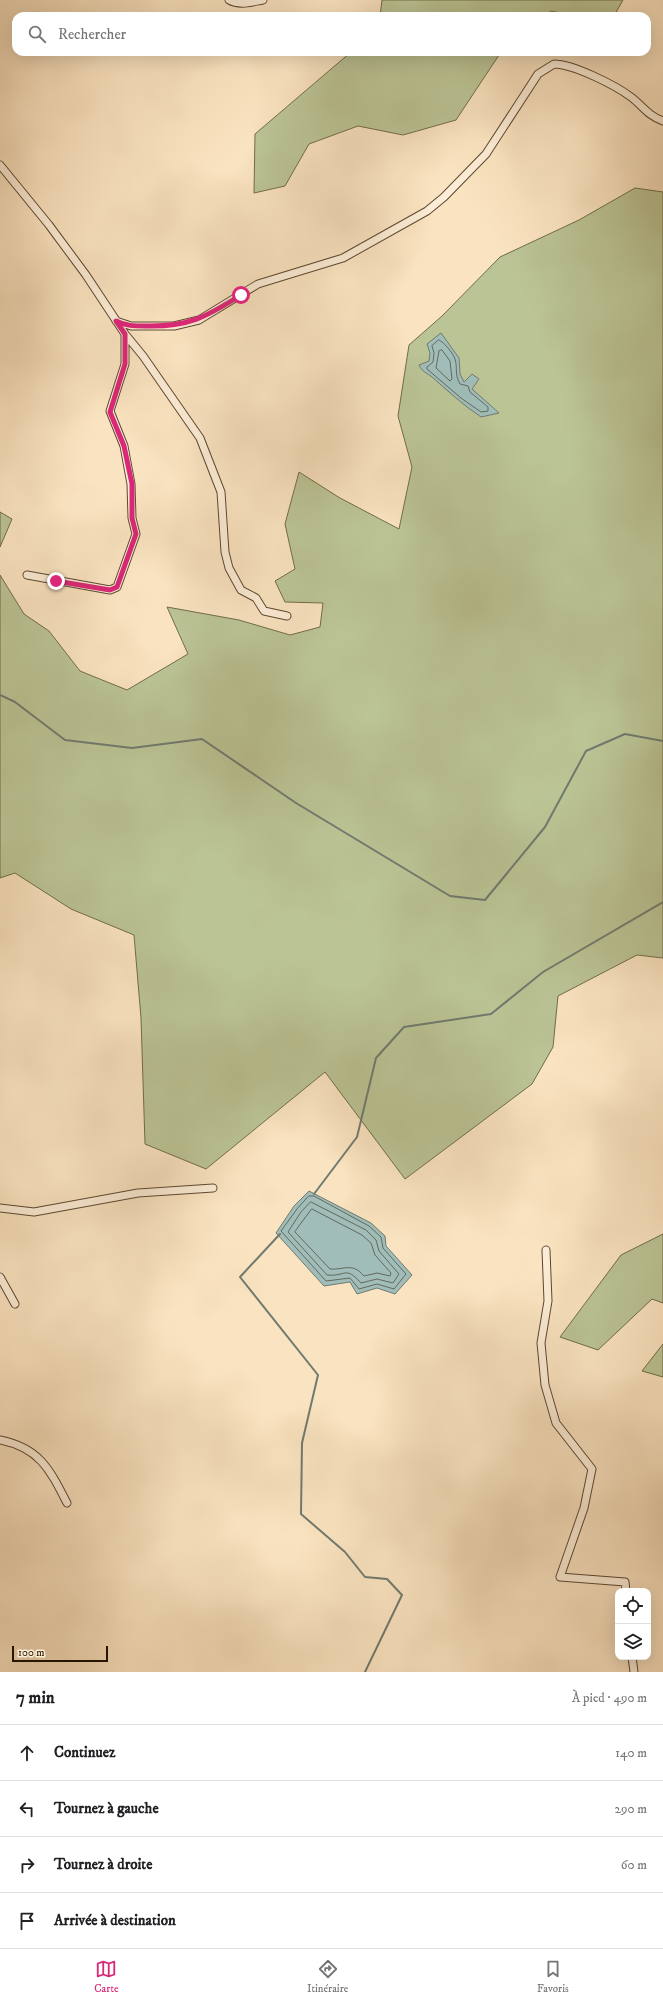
<!DOCTYPE html>
<html lang="fr">
<meta charset="utf-8">
<style>
body{margin:0;font-family:"IM FELL DW Pica",serif;background:#f6f6f6;color:#202124}
.controls{position:absolute;right:12px;bottom:12px;display:grid;overflow:hidden;border-radius:8px;box-shadow:0 4px 16px #0002}
.controls button{width:36px;height:36px;display:grid;place-items:center;padding:0;border:0;border-bottom:1px solid #e0e0e0;background:#fff;color:#202124;font:20px sans-serif}
.scale{position:absolute;left:12px;bottom:10px;width:96px;box-sizing:border-box;padding-left:4px;border:2px solid #271500;border-top:0;font-size:11px;line-height:14px;white-space:nowrap;color:#271500;-webkit-text-stroke:3px #fcedd6;paint-order:stroke}
.stop{position:absolute;width:12px;height:12px;margin:-9px;border:3px solid #db2777;border-radius:50%;background:#fff}
.stop.end{background:#db2777;border-color:#fff;box-shadow:0 1px 4px #0008}
.list{margin:0;padding:0;list-style:none}
h2{display:flex;justify-content:space-between;align-items:center;height:52px;margin:0;padding:0 16px;font-size:17px}
h2 small{font-size:13px;font-weight:400;color:#757577}
.list li{display:grid;grid-template-columns:26px 1fr auto;gap:12px;align-items:center;box-sizing:border-box;height:56px;padding:0 16px;border-top:1px solid #e0e0e0}
.list b{display:block;font-size:15px;white-space:nowrap}
.list em{font-size:13px;font-style:normal;color:#757577}
.icon{flex:none;width:22px;height:22px;fill:none;stroke:currentColor;stroke-width:2;stroke-linecap:round;stroke-linejoin:round}
.map{position:relative;flex:none;width:663px;height:1672px;overflow:hidden}
.search{position:absolute;background:#fff;box-shadow:0 4px 16px #0002;left:12px;right:12px;top:12px;height:44px;display:flex;align-items:center;gap:10px;box-sizing:border-box;padding:0 14px;border-radius:12px;color:#757577;font-size:15px}
.sheet{height:276px;background:#fff}
nav{display:flex;justify-content:space-around;align-items:center;box-sizing:border-box;height:56px;border-top:1px solid #e0e0e0;background:#fff;font-size:11px;color:#757577}
nav a{display:grid;justify-items:center;gap:2px}
nav .on{color:#db2777}
.map>svg:first-child{display:block}
.green{fill:#bbc495;stroke:#716c4a}
.water{fill:#a0bdb9;stroke:#707a6f}
.lines{fill:none;stroke-linecap:round;stroke-linejoin:round}
.shore{stroke:#64695c;stroke-width:1}
.stream{stroke:#707a6f;stroke-width:2}
.street-casing{stroke:#5c4830;stroke-width:9}
.street{stroke:#fcedd6;stroke-width:7}
.route{stroke:#db2777;stroke-width:5}
</style>
<div class="map">
<svg width="663" height="1672" viewBox="0 0 663 1672">
<rect width="100%" height="100%" fill="#fae3c0"/>
<filter id="stains"><feTurbulence type="fractalNoise" baseFrequency=".005" numOctaves="4"/><feColorMatrix values="0 0 0 0 .2 0 0 0 0 .09 0 0 0 0 .02 0 0 0 .5 -.17"/></filter>
<radialGradient id="worn" r=".72"><stop offset=".6" stop-color="#630" stop-opacity="0"/><stop offset="1" stop-color="#630" stop-opacity=".3"/></radialGradient>
<path class="green" d="M382,0H623L614,16H574L551,11L544,16H380Z
M351,52H501L456,120L403,135L358,126L309,144L285,186L254,193L255,134Z
M635,188L663,192V958L637,955L558,996L553,1047L532,1084L405,1179L325,1072L206,1169L145,1144L141,1018L134,935L71,909L15,873L0,878V575L24,614L49,631L80,671L127,690L188,654L167,607L239,620L290,635L320,627L323,603L285,602L275,581L295,569L285,524L299,472L340,498L399,529L412,467L398,416L409,345L442,316L500,257L579,220Z
M0,512L12,519L0,547Z
M663,1234V1303L652,1299L598,1350L560,1337L621,1255Z
M663,1344V1377L642,1371Z"/>
<path class="water" d="M441,333L459,358L460,374L464,382L472,374L479,379L472,389L499,413L481,417C463,405 448,391 432,377C427,373 422,372 419,365L429,361L430,353L427,344Z
M309,1191L371,1223L385,1236L386,1246L412,1275L395,1294L377,1288L357,1294L350,1282L324,1286L276,1233L294,1206Z"/>
<g class="lines">
<path class="shore" d="M439,340C444,342 453,353 455,359C458,369 454,373 460,384L468,386L470,392L488,407V411L481,412L461,398L427,369V367L433,362L434,353L432,346Z
M442,350L450,361L452,379L450,381L436,368L439,351Z
M309,1196H314L369,1226L381,1237L383,1248L406,1274L394,1289L377,1284L359,1289L350,1278L326,1281L281,1231L297,1209Z
M311,1202L366,1230L376,1240L379,1251L399,1274L393,1283L377,1279L361,1283C345,1265 346,1277 327,1275L288,1232L301,1212Z
M312,1209L362,1235L371,1243L375,1255L391,1273L390,1276L377,1273L364,1276C352,1262 345,1270 330,1269L295,1232Z"/>
<path class="stream" d="M0,695L15,702L65,740L132,748L202,739L296,803L450,896L485,900L545,827L586,751L625,734L663,741
M314,1194L357,1137L376,1058L404,1027L491,1014L543,972L663,902
M280,1234L240,1277L318,1375L302,1443L301,1514L345,1552L365,1577L387,1579L402,1595L365,1672"/>
<defs>
<path id="street" d="M229,0C240,6 251,2 263,0
M0,165L49,225L86,275L125,334V364L110,411L124,446L131,484L132,518L136,534L117,587L110,590L27,575
M116,321L131,326H174L199,320L258,284L343,258L427,211L444,197L486,154L538,74L554,64C573,64 615,85 631,97C643,106 647,115 663,121
M125,334L143,356L200,438L221,492L225,552L229,568L241,590L256,598L264,611L287,616
M0,1208L34,1212L138,1193L213,1188
M546,1250L548,1301L541,1343L545,1385L556,1423L592,1469L584,1508L560,1577L625,1582L626,1591
M0,1277L15,1304
M0,1440C40,1448 50,1470 67,1503
M632,1657L634,1672"/>
</defs>
<use href="#street" class="street-casing"/>
<use href="#street" class="street"/>
</g>
<g class="lines">
<path class="route" d="M56,581L110,590L117,587L136,534L132,518V484L124,446L110,412L125,364V334L116,321C125,326 135,326 146,326C189,327 206,317 241,295"/>
</g>
<rect width="100%" height="100%" filter="url(#stains)"/>
<rect width="100%" height="100%" fill="url(#worn)"/>
</svg>
<div class="controls">
<button><svg class="icon" aria-label="locate" viewBox="0 0 24 24"><circle cx="12" cy="12" r="6"/><path d="M12 2v4M12 18v4M2 12h4M18 12h4"/></svg></button>
<button><svg class="icon" aria-label="layers" viewBox="0 0 24 24"><path d="M12 4l9 5-9 5-9-5zM3 14l9 5 9-5"/></svg></button>
</div>
<div class="scale">100 m</div>
<div class="stop" style="left:241px;top:295px"></div>
<div class="stop end" style="left:56px;top:581px"></div>
<div class="search"><svg class="icon" aria-label="search" viewBox="0 0 24 24"><circle cx="10" cy="10" r="6"/><path d="M15 15l6 6"/></svg>Rechercher</div>
</div>
<section class="sheet">
<h2>7 min<small>À pied · 490 m</small></h2>
<ul class="list">
<li><svg class="icon" aria-label="ahead" viewBox="0 0 24 24"><path d="M12 20V5M6 11l6-6 6 6"/></svg><div><b>Continuez</b></div><em>140 m</em></li>
<li><svg class="icon" aria-label="left" viewBox="0 0 24 24"><path d="M17 20v-9H6M10 6l-5 5 5 5"/></svg><div><b>Tournez à gauche</b></div><em>290 m</em></li>
<li><svg class="icon" aria-label="right" viewBox="0 0 24 24"><path d="M7 20v-9h11M14 6l5 5-5 5"/></svg><div><b>Tournez à droite</b></div><em>60 m</em></li>
<li><svg class="icon" aria-label="arrive" viewBox="0 0 24 24"><path d="M6 21V4h12l-3 4 3 4H6"/></svg><div><b>Arrivée à destination</b></div></li>
</ul>
</section>
<nav>
<a class="on"><svg class="icon" aria-label="map" viewBox="0 0 24 24"><path d="M3 6l6-2 6 2 6-2v14l-6 2-6-2-6 2zM9 4v14M15 6v14"/></svg>Carte</a>
<a><svg class="icon" aria-label="directions" viewBox="0 0 24 24"><path d="M12 3l9 9-9 9-9-9zM9 14v-3h6M13 9l2 2-2 2"/></svg>Itinéraire</a>
<a><svg class="icon" aria-label="saved" viewBox="0 0 24 24"><path d="M7 4h10v16l-5-4-5 4z"/></svg>Favoris</a>
</nav>
